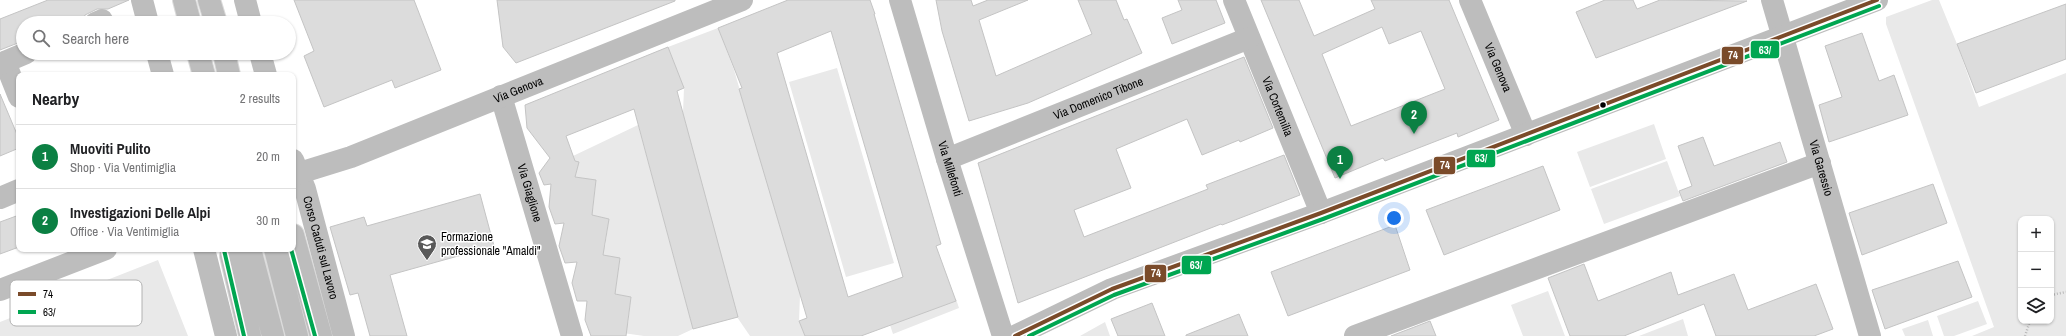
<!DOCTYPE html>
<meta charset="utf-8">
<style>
body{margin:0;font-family:"Archivo Narrow",sans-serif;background:#f6f6f6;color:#202124}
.controls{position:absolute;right:12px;bottom:12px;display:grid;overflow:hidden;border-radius:8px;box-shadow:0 1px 3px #0004}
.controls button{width:36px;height:36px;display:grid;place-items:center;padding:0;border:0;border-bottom:1px solid #e0e0e0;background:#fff;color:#202124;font:20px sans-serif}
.you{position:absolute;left:1394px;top:218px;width:14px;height:14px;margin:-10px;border:3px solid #fff;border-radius:50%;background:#1a73e8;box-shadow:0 0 0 6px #1a73e833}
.badge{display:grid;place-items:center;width:26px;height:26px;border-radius:50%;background:#0b8043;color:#fff;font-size:13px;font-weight:700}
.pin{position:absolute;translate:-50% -33px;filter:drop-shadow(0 1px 2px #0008)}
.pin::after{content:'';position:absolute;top:21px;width:14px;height:12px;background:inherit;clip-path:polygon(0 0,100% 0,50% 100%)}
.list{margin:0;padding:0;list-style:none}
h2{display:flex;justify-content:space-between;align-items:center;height:52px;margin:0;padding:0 16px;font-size:17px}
h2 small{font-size:13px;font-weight:400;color:#757577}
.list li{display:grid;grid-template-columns:26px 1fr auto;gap:12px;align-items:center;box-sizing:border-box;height:64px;padding:0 16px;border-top:1px solid #e0e0e0}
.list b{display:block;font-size:15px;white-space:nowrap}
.list p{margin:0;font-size:13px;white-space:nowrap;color:#757577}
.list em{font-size:13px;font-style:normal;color:#757577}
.icon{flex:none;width:22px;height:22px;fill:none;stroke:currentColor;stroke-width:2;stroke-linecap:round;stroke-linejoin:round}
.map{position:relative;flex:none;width:2066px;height:336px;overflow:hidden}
.search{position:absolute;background:#fff;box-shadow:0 1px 3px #0004;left:16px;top:16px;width:280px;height:44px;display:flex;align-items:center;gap:10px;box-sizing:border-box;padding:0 14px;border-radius:22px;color:#757577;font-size:15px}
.panel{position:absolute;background:#fff;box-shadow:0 1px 3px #0004;left:16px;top:72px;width:280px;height:180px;border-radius:8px}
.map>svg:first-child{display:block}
.green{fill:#e9e9e9;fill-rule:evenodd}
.building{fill:#dcdcdc;stroke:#c4c4c4;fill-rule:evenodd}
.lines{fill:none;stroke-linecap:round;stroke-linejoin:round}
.major-casing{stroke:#dbdbdb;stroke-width:24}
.path{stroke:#b8b8b8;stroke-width:2.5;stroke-dasharray:1 2;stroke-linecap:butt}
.minor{stroke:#bdbdbd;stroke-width:22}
.major{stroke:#bdbdbd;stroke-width:22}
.bus-1-casing{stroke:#fff;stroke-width:7}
.bus-2-casing{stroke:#fff;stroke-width:7}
.bus-1{stroke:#7a4b2a;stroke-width:4}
.bus-2{stroke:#00a651;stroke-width:4}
.bus-dot{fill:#000;stroke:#fff;stroke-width:1.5}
.labels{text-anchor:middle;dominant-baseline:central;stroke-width:3;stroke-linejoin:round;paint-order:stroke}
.street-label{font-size:12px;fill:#000;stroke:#fff}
.poi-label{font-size:12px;fill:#000;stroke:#fff;text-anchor:start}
.key{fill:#fff;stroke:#b2b2b2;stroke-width:1}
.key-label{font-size:11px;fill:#000}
.line-badge{stroke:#fff;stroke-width:1.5}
.badge-label{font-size:11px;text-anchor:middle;font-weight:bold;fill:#fff}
</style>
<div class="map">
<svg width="2066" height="336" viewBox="0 0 2066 336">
<rect width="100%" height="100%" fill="#fff"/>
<path class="green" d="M1932,0H1939L1957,44L1979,107L2066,73V336H1972L1994,327L1886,24V17ZM2021,219H2051V321H2021Z
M718,28L734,70L800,295L799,321L805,336H750L737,317L683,113L684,88L668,47Z
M837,68L894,263L846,277L789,82Z
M1654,124L1666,159L1590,187L1577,152Z
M638,125L693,329L678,336H644L623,333L628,324L631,297L610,293L616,288L620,259L599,254L605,247L609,219L587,214L593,209L596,181L575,177L579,162L575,161L573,156Z
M1667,161L1680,196L1604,224L1591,189Z
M158,260L188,336H0V322Z
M1548,291L1565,336H1523L1511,305Z
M956,299L959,308L893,334L890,325Z
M1978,301L1987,324L1954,336H1944L1937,316Z
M1683,319L1688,336H1639Z
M1928,320L1933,336H1905L1902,329Z
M1105,322L1110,336H1080Z"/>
<path class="building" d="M48,0H129L108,9H97L85,15L83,20L75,23H23V41L0,50V19Z
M294,0H414L441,70L395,88L392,80L324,107L304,56L314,51Z
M497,0H675V1L516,63L503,47Z
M788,0H870L875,14H874L941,244L936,246L956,301L861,336H805L799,321L807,318L739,89L742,88L718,28ZM831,31L903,277L848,297L777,53Z
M936,0H971L973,6L988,0H1028L979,20L996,76L1092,34L1078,0H1116L1124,20L1127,19L1142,53L1028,103L969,121L942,31Z
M1178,0H1216L1225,23L1172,44L1162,18L1182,10Z
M1261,0H1299L1314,36L1375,9L1371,0H1449L1499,120L1458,137L1457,133L1385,161L1383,158L1335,178ZM1382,27L1389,44L1421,31L1445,89L1351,126L1322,54Z
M1605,0H1633L1637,9L1660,0L1747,1L1596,58L1576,12Z
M2066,4V59L1976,93L1957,44Z
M1862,33L1879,81L1894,75L1908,115L1829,142L1819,105L1842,97L1825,46Z
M668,47L684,88L677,91L738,317L693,329L634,109L566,136L575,161L579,162L575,177L596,180L592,215L609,219L603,255L620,258L615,294L631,297L626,336H591L585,320L587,301H577L572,283L577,262L565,263L559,246L564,223L555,224L549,207L551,184L544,185L539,173L550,158L527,128L525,105Z
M1244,57L1273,128L1240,142L1239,140L1202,155L1187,119L1116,149L1131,188L1074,210L1084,237L1208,189L1206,185L1284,155L1300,195L1222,225L1221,224L1018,303L978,163Z
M0,94L19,139V148L0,156Z
M1703,137L1714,166L1780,142L1787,162L1683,201L1679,191L1692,186L1678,146Z
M1543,166L1560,210L1444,255L1426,210Z
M1933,184L1947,223L1862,255L1849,213Z
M480,194L494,246L390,275L407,336H370L358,293L350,295L330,227L364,217L367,226Z
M19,215V247L0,254V222Z
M1395,225L1410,270L1288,316L1271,272Z
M1958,261L1972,297L1885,329L1872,290Z
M1584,264L1598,301L1671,272L1678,295L1734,274L1748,310L1816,284L1833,329L1814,336H1716L1704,304L1624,336H1570L1548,278Z
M1152,303L1165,336H1118L1111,319Z
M1239,314L1248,336H1186V335Z
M1430,321L1436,336H1391Z"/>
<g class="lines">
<defs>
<path id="major" d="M184,0L190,23
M209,0L216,23
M198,53L204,75
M224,53L229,75
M293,235L321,336
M250,249L273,336
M275,249L297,336
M231,256L250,336"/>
</defs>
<use href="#major" class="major-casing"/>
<path class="path" d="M2051,295L2066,292
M2025,336L2030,321"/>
<g class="minor">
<path d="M142,0L148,23"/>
<path d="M245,0L251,23"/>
<path id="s1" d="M900,0L947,159L1003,336"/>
<path id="s2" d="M1234,0L1321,213"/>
<path id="s3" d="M1470,0L1526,135"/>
<path id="s4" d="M1772,0L1870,336"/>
<path d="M95,23L102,20"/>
<path d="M157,53L163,75"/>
<path d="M260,53L266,75"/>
<path d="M5,62L19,97"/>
<path d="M0,64L26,53"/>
<path id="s5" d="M501,96L572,336"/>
<path id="s6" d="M947,159L1249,38"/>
<path id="s7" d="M293,160L305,189L344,336"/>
<path id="s8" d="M293,175L351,157L742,0"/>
<path d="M0,198L19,190"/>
<path d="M204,249L226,336"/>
<path d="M0,290L106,249"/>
<path d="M1015,336L1112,289L1321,213L1877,0"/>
<path d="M1355,336L1820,163"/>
</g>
<use href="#major" class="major"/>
<defs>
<path id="bus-1" d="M1015,336L1112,289L1321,213L1877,0"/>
<path id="bus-2" d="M291,249L315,336
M224,250L244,336
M1029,336L1114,295L1323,219L1879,6"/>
</defs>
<use href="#bus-1" class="bus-1-casing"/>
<use href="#bus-2" class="bus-2-casing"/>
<use href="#bus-1" class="bus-1"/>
<use href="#bus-2" class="bus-2"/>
</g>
<defs>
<symbol id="school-pin" viewBox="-11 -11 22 30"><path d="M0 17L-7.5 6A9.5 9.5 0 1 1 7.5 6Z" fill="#595959" stroke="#fff"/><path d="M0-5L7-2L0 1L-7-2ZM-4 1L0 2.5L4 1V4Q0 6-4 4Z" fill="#fff"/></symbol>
</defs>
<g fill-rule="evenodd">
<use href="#school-pin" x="416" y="233" width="22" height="30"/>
</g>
<circle class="bus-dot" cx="1603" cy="105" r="3.5"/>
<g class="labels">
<g class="street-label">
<text stroke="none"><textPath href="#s3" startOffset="73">Via Genova</textPath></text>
<text stroke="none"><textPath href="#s8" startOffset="241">Via Genova</textPath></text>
<text stroke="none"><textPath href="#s6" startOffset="163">Via Domenico Tibone</textPath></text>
<text stroke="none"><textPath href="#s2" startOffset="115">Via Cortemilia</textPath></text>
<text stroke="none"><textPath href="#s1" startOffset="176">Via Millefonti</textPath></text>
<text stroke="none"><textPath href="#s4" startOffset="175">Via Garessio</textPath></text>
<text stroke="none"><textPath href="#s5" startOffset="101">Via Giaglione</textPath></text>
<text stroke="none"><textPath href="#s7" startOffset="92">Corso Caduti sul Lavoro</textPath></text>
</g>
<g class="poi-label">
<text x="441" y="237">Formazione<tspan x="441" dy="14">professionale "Amaldi"</tspan></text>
</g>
</g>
<rect x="10" y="280" width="132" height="46" rx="6" class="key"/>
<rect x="18" y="292" width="18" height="4" fill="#7a4b2a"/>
<rect x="18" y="310" width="18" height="4" fill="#00a651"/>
<g class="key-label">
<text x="43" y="298">74</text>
<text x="43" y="316">63/</text>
</g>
<g class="line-badge">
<rect x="1750" y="40" width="30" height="19" rx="4" fill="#00a651"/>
<rect x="1721" y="46" width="23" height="19" rx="4" fill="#7a4b2a"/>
<rect x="1466" y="149" width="30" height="19" rx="4" fill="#00a651"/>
<rect x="1433" y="156" width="23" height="19" rx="4" fill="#7a4b2a"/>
<rect x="1181" y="255" width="31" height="20" rx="4" fill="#00a651"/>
<rect x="1144" y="264" width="23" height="19" rx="4" fill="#7a4b2a"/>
</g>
<g class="badge-label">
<text x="1765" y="54">63/</text>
<text x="1733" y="59">74</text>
<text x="1481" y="162">63/</text>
<text x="1445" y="169">74</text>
<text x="1196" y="269">63/</text>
<text x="1156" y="277">74</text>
</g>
</svg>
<div class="controls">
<button>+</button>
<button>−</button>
<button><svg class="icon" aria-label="layers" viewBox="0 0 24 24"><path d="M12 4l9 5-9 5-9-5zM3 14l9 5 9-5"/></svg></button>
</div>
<div class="you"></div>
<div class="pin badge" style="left:1340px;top:179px">1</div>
<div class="pin badge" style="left:1414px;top:134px">2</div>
<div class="search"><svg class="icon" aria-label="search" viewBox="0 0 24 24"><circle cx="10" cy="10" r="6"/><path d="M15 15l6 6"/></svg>Search here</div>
<section class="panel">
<h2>Nearby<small>2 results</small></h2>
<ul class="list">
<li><span class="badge">1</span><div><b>Muoviti Pulito</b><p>Shop · Via Ventimiglia</p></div><em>20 m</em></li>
<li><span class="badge">2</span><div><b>Investigazioni Delle Alpi</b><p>Office · Via Ventimiglia</p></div><em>30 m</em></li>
</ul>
</section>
</div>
